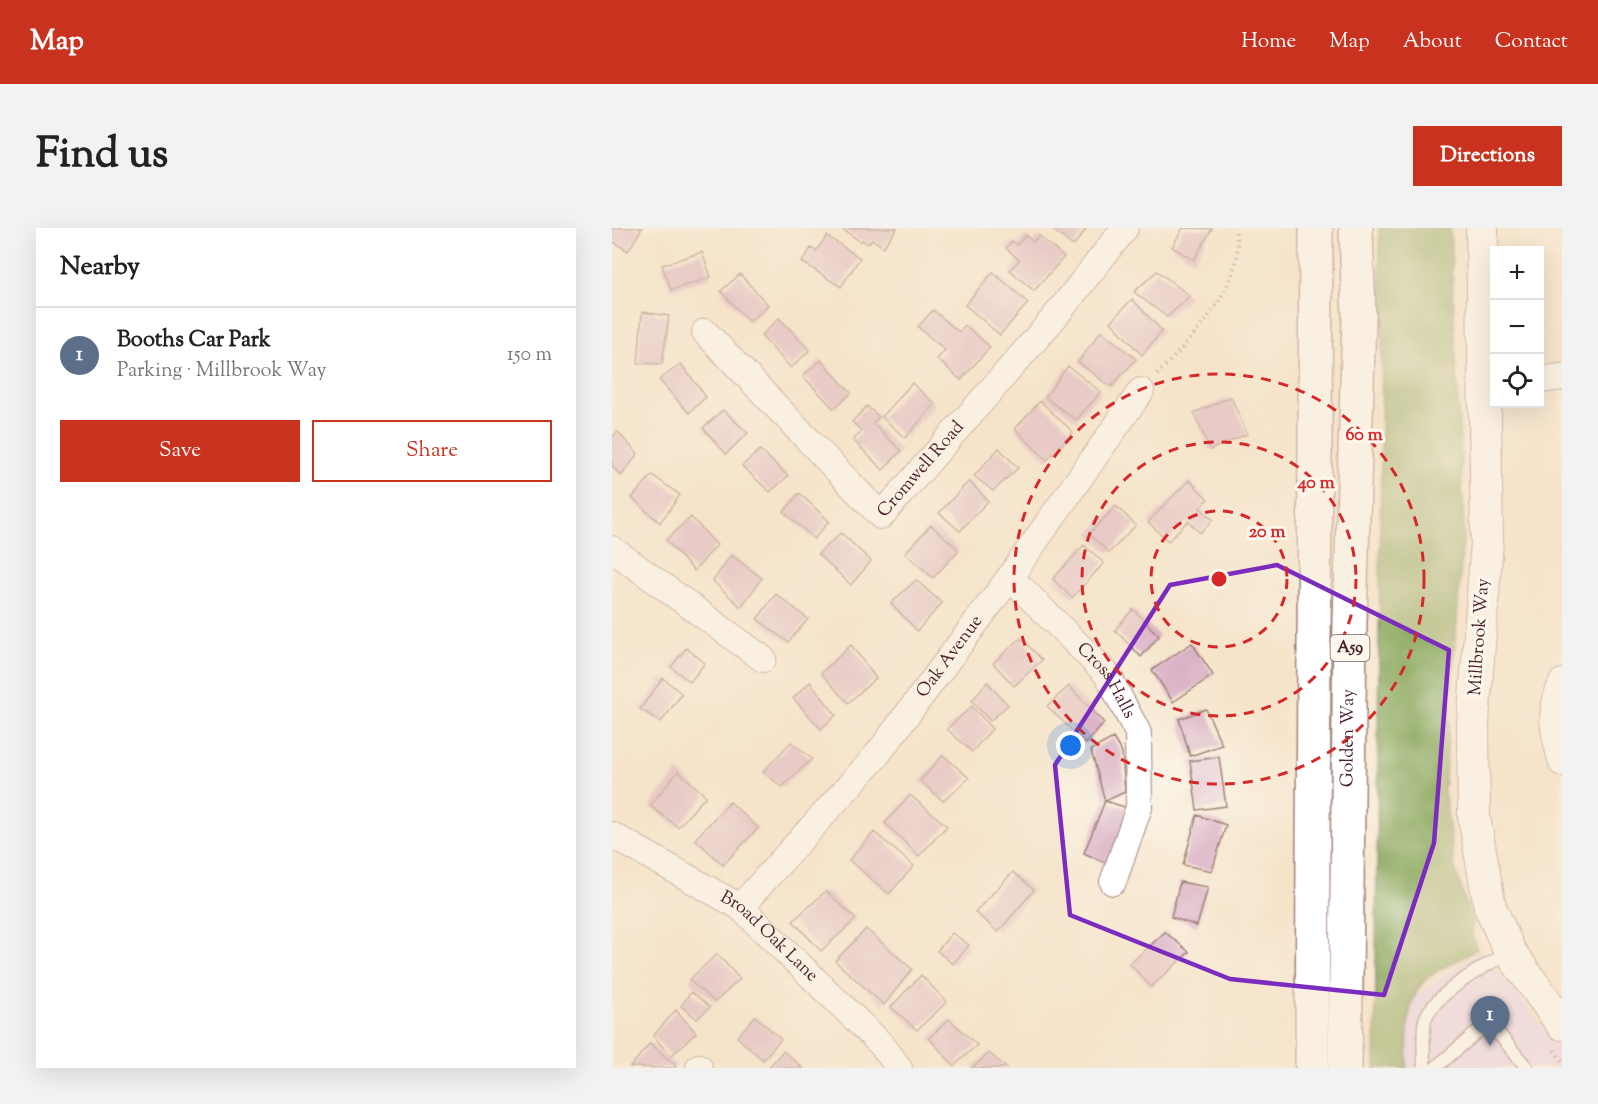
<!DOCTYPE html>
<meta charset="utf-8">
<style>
body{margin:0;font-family:"Sorts Mill Goudy",serif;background:#f2f2f2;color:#222}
.controls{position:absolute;right:18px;top:18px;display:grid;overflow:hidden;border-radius:0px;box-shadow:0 6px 24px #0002}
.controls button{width:54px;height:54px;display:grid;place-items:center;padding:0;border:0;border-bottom:2px solid #e0e0e0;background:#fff;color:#222;font:30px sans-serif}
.you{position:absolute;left:459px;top:518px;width:21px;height:21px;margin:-15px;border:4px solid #fff;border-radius:50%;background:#1a73e8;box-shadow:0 0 0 9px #1a73e833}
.badge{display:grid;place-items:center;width:39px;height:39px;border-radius:50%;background:#c8321e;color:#fff;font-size:20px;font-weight:700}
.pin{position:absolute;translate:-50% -50px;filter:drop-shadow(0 2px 3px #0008)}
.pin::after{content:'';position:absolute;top:32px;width:21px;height:18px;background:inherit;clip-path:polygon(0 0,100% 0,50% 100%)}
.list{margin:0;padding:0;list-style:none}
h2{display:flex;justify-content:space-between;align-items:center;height:78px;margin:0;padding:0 24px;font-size:26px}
h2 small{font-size:20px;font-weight:400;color:#767676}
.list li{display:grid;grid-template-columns:39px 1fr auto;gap:18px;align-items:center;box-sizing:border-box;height:96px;padding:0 24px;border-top:2px solid #e0e0e0}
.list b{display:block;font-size:22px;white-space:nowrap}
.list p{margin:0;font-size:20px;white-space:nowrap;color:#767676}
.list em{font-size:20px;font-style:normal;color:#767676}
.actions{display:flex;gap:12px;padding:18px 24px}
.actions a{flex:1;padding:14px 0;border:2px solid #c8321e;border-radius:0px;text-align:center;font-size:21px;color:#c8321e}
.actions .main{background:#c8321e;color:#fff}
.icon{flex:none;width:33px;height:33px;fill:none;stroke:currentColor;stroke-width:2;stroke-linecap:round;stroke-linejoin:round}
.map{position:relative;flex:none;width:950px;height:840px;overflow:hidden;border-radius:0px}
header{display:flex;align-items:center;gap:36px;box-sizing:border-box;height:84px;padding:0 30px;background:#c8321e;color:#fff}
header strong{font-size:28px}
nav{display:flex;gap:33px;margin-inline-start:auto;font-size:21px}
.intro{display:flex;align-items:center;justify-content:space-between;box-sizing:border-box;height:144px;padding:0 36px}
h1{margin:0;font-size:42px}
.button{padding:15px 27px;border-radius:0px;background:#c8321e;color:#fff;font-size:21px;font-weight:700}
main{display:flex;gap:36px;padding:0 36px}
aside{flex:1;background:#fff;border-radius:0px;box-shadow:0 6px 24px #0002}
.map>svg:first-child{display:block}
.built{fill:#e9d2ee}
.forest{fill:#88a65a;stroke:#696242;stroke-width:1.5}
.building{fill:#d7abc2}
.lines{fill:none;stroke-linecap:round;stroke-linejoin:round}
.service-casing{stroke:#a0827a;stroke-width:15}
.minor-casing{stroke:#a0827a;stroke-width:28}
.tertiary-casing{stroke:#a0827a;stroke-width:34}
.trunk-casing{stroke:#a0827a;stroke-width:36}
.path{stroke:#a0827a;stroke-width:4;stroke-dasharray:1.5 4.5;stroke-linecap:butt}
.service{stroke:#fff;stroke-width:12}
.minor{stroke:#fff;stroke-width:26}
.tertiary{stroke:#fff;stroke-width:32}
.trunk{stroke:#fff;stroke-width:33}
.marked{fill:none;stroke:#7b2cbf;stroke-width:4.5;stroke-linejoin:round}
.ring{fill:none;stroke:#d62828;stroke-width:3;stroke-dasharray:10 8}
.labels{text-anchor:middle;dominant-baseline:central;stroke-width:6;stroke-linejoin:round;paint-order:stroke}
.shield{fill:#fbf7ec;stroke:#7f6065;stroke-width:1.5}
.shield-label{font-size:16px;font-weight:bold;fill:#4a1f2b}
.street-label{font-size:18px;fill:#4a1f2b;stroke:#fbf7ec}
.centre{fill:#d62828;stroke:#fbf7ec;stroke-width:3}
.ring-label{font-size:18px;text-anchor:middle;font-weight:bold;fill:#d62828;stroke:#fbf7ec;stroke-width:6;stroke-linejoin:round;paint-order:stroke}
</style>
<header>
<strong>Map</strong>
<nav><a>Home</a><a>Map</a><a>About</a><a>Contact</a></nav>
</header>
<div class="intro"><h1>Find us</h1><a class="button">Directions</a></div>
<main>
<aside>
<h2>Nearby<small></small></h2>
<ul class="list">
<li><span class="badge" style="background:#5c6f8a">1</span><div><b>Booths Car Park</b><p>Parking · Millbrook Way</p></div><em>150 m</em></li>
</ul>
<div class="actions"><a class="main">Save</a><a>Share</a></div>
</aside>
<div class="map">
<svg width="950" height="840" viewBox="0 0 950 840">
<rect width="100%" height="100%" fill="#fbf7ec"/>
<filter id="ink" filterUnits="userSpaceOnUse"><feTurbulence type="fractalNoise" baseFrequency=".0167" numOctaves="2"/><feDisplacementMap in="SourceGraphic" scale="12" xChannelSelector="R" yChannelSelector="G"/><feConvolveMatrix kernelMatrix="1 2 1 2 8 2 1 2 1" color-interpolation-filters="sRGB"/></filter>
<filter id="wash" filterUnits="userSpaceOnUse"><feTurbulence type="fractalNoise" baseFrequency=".008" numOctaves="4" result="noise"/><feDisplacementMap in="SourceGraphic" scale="24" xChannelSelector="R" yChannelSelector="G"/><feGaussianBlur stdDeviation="1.35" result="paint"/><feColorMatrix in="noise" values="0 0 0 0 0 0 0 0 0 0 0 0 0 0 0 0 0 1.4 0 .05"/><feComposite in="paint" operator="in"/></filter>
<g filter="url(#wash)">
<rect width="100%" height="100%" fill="#f6e4ca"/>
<path class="built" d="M868,722L950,822V840H791L793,776Z"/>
<path class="forest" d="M767,0H838L852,299L832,562L842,637L861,696L860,706L865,721C851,731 835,737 821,746C790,766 797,808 795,840H763L770,114Z"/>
<g id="blocks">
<path class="building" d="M0,0H30L16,23L0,13Z
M229,0H285L271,19L260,11L256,16L250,12L249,14Z
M439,0H475L461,18Z
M571,0L600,1L582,32L560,19Z
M414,7L421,14L427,8L452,29L422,63L398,42L407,32L394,20L400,13L405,17Z
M215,8L248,30L229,59L190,34L199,20L204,23Z
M90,24L99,49L59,62L50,37Z
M545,43L578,68L555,89L522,64Z
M381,44L416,75L388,107L353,77Z
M128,46L156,77L137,94L109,63Z
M520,71L550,103L530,127L499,94Z
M321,82L347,104L353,97L378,119L349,152L325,131L333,122L306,99Z
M30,84L57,88L50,136L26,135Z
M167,90L198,122L179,140L149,108Z
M489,103L524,131L499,159L466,134Z
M209,132L239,165L222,181L191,148Z
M69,136L94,169L77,185L47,152Z
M456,138L489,164L464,192L433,169Z
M300,155L323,176L293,210L270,189Z
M619,169L635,206L598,222L582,185Z
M428,173L461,204L435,232L403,201Z
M255,178L267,189L261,195L289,223L271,242L241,212L250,203L240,194Z
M111,182L136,205L114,226L91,200Z
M6,204L26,226L9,248L0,238V209Z
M387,220L406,240L381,263L362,248Z
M148,222L176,248L158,264L130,238Z
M40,247L68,267L48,295L20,270Z
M577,252L596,271L588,280L601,292L588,305L576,293L556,313L536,294Z
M357,253L376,273L348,303L327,285Z
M187,265L217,293L202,311L172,284Z
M504,278L524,297L497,325L477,306Z
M79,289L105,317L82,343L54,312Z
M319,297L347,322L321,350L293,325Z
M229,305L259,333L239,357L206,326Z
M472,317L492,335L460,370L441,351Z
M119,327L150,350L129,379L101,353Z
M304,352L330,375L305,403L279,375Z
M164,366L196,391L176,414L145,391Z
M521,381L547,408L529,429L503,402Z
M409,410L430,432L402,458L381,435Z
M580,415L601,447L561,474L540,442Z
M239,417L264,450L236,475L209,445Z
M74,420L93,435L78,454L59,439Z
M51,450L70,466L49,494L28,481Z
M198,454L224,487L209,501L181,470Z
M375,454L396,477L378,493L360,473Z
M457,458L492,495L474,516L435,478Z
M360,478L380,501L360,524L335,501Z
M594,481L610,517L578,528L567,491Z
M501,510L510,525L513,564L493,573L513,579L517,598L496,636L472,625L493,573L479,522Z
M179,514L200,531L170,559L151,544Z
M331,527L357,550L331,573L308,553Z
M607,529L614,578L585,582L578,533Z
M66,543L94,568L66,599L38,578Z
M298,567L335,598L307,628L273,595Z
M118,574L146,600L111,637L83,611Z
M585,587L614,597L600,643L571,637Z
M262,604L302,638L277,666L237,632Z
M401,644L422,662L386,704L363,684Z
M568,654L596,659L585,698L559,689Z
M214,663L244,691L209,723L181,693Z
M254,701L300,741L272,777L223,733Z
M553,704L577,724L539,759L518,736Z
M340,705L357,717L341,736L325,723Z
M105,726L128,751L103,774L77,752Z
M309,747L335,774L305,802L279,779Z
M79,764L98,779L85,791L69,778Z
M64,782L84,805L59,828L41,808Z
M143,788L169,811L151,832L125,809Z
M337,791L365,817L342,838L317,810Z
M38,815L64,838L62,840L18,839Z
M171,823L191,840H156Z
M377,825L395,840H360Z"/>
</g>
</g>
<g filter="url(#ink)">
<use href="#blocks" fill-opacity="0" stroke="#a0827a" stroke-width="1.5"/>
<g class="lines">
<defs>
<path id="service" d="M812,840C812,826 810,805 813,792C820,767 874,737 897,724
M823,840L877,794L915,840"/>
<g id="minor">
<path id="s1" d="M93,104L269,288L442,90L513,0"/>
<path d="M927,152L950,149"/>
<path d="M0,321L151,431"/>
<path id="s2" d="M398,349L495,446L526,505L527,579L501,654"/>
<path d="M950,535C941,502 936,486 950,454"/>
<path id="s3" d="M0,607L128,679L270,817L287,840"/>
<path id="s4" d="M128,679L265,527L398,349L529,163"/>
<path d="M87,839V840"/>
</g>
<path id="tertiary" d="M870,0L875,314L861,495L862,589L878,679L898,724L950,796"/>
<g id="trunk">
<path d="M700,840L704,0"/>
<path id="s5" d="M733,840L738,393L747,89L744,0"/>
</g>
</defs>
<use href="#service" class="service-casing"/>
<use href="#minor" class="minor-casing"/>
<use href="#tertiary" class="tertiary-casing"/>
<use href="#trunk" class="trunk-casing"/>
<path class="path" d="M545,147C577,112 615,77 625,28C626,19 624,9 624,0
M942,822L950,833"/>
<use href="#service" class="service"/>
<use href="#minor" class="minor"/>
<use href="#tertiary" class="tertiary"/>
<use href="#trunk" class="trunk"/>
</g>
</g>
<path d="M0 0H950V840H0ZM665,337L837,422L822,615L772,767L618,751L458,687L443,537L558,357Z" fill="#f6e4ca" fill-opacity=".55" fill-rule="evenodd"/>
<path class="marked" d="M665,337L837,422L822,615L772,767L618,751L458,687L443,537L558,357Z"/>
<g class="ring">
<circle cx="607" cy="351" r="68"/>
<circle cx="607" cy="351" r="137"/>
<circle cx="607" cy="351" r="205"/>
</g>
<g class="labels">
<rect class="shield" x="718.5" y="407" width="39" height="26" rx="4.5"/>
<g class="shield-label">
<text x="738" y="420">A59</text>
</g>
<g class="street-label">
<text stroke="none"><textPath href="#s1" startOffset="316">Cromwell Road</textPath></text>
<text transform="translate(868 409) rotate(-86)">Millbrook Way</text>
<text stroke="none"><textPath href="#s4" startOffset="327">Oak Avenue</textPath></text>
<text stroke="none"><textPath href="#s2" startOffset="142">Cross Halls</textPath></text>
<text stroke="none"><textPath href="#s5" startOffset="330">Golden Way</textPath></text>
<text stroke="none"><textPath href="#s3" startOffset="188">Broad Oak Lane</textPath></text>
</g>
</g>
<circle cx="607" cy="351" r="9" class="centre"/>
<g class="ring-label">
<text x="752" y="212">60 m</text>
<text x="704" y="260">40 m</text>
<text x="655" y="309">20 m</text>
</g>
</svg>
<div class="controls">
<button>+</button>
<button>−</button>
<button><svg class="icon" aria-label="locate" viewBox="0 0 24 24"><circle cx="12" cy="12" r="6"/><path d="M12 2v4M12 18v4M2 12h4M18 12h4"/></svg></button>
</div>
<div class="you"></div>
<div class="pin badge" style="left:878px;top:818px;background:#5c6f8a">1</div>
</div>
</main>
